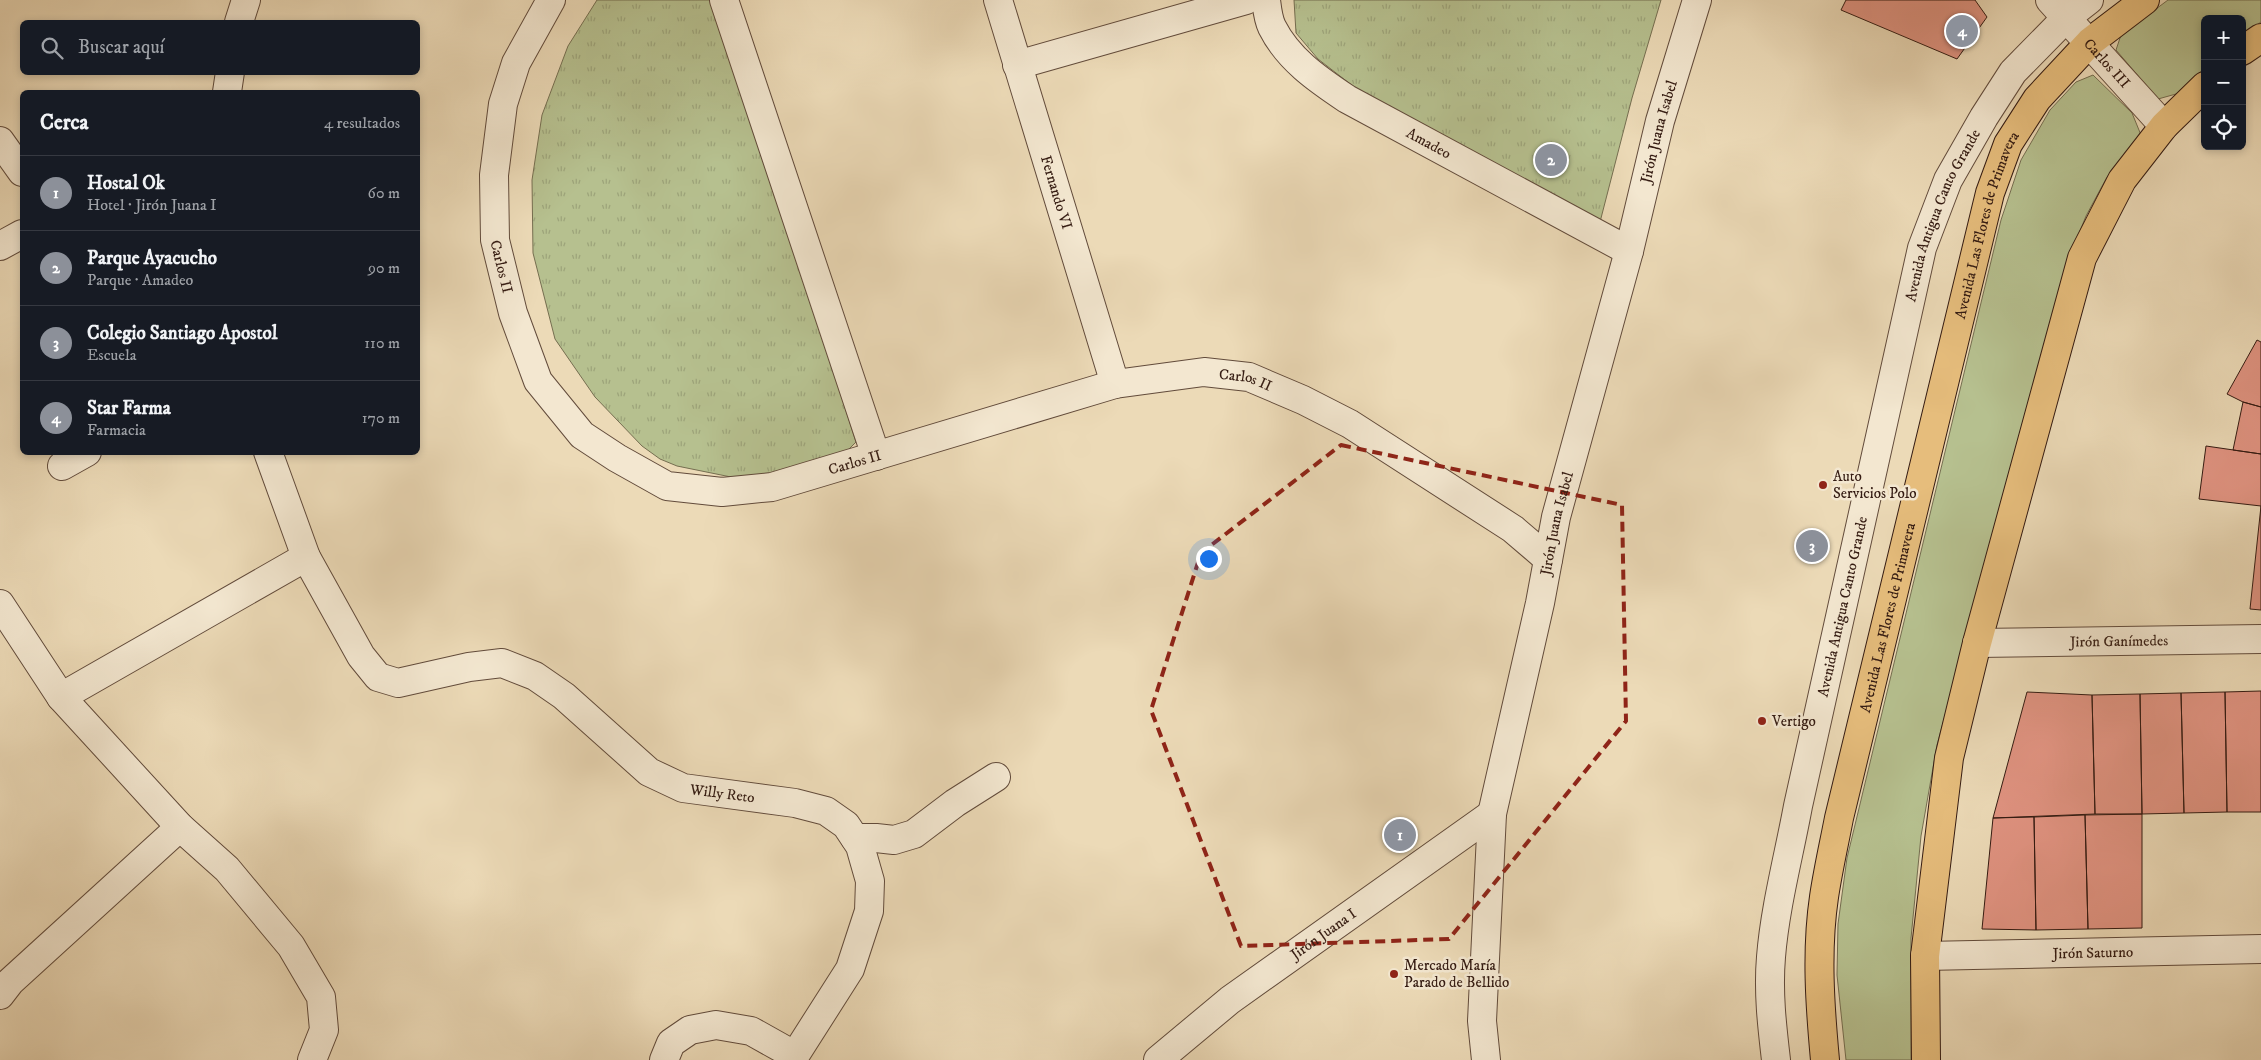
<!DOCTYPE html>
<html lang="es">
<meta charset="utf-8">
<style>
body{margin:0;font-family:"IM FELL DW Pica",serif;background:#242831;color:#f1f3f6}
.controls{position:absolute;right:15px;top:15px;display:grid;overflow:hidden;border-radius:8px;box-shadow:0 2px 8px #0003}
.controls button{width:45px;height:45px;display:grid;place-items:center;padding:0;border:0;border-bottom:1px solid #363941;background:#171b24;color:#f1f3f6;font:25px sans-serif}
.you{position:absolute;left:1208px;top:558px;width:18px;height:18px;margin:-12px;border:4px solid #fff;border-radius:50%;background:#1a73e8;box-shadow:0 0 0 8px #1a73e833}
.badge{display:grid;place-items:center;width:32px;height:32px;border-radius:50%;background:#8c9099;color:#fff;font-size:16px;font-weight:700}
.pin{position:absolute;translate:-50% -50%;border:2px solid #fff;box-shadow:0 1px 5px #0006}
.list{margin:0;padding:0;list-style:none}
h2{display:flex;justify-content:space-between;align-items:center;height:65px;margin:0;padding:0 20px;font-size:21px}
h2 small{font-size:16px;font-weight:400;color:#9ea1a6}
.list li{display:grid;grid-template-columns:32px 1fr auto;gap:15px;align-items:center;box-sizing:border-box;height:75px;padding:0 20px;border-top:1px solid #363941}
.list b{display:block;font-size:19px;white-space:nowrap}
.list p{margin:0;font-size:16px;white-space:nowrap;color:#9ea1a6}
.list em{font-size:16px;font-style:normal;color:#9ea1a6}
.icon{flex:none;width:28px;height:28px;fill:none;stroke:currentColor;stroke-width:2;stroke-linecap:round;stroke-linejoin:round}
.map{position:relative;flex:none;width:2261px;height:1060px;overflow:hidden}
.search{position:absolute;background:#171b24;box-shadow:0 2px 8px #0003;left:20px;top:20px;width:400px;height:55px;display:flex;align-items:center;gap:12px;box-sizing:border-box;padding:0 18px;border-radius:8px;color:#9ea1a6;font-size:19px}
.panel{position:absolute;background:#171b24;box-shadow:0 2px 8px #0003;left:20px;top:90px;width:400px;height:365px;border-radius:8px}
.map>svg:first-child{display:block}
.grass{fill:#b6c08f;stroke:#756e50}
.park{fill:url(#park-tufts);stroke:#756e50}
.building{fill:#e09381;stroke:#341b12}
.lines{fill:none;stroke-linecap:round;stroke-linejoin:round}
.minor-casing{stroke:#624b3b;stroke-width:30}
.tertiary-casing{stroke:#624b3b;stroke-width:30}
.primary-casing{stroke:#341b12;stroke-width:30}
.minor{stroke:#f3e7d0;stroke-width:28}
.tertiary{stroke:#f3e7d0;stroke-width:28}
.primary{stroke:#e6bd7c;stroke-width:28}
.marked{fill:none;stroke:#8f2418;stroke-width:4;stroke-dasharray:10 6;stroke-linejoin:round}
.poi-dot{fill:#8f2418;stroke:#f3e7d0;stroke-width:2}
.labels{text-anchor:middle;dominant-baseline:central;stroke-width:5;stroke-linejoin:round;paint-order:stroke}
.street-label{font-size:15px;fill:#341b12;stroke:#f3e7d0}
.poi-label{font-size:15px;fill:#341b12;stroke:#f3e7d0;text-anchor:start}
</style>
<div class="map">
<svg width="2261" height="1060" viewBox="0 0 2261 1060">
<defs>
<pattern id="park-tufts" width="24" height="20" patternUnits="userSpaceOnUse" patternTransform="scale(1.25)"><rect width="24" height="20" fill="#b6c08f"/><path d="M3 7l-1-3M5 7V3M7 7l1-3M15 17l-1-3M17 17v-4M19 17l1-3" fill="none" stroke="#9da47a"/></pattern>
</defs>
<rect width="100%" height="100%" fill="#ecdab7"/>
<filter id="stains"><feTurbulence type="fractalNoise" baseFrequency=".004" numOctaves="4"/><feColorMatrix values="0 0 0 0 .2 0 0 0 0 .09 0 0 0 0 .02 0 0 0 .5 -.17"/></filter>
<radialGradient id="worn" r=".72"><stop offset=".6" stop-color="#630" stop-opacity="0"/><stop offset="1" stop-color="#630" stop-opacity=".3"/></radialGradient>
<path class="grass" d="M2168,0H2261V22L2242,35V19H2205V68L2176,94L2158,99L2116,50L2121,35Z
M2093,75L2132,113L2141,135L2107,177L2086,216L2068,261L1937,745L1921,836L1911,938V1060H1846L1837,975L1838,924L1847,858L2001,220L2021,160L2050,110L2076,82Z"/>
<path class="park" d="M597,0H716L856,442L839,459L780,474L731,477L677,466L660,459L642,446L595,397L555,339L533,253L532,180L542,115L568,46Z
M1294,0H1661L1632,98L1600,222L1358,90L1318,59L1296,33Z"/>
<path class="building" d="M1846,0H1975L1987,17L1957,59L1841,10Z
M2257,340L2261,342V407L2243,402L2227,394Z
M2243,402L2261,407V454L2233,450Z
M2206,446L2261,454V506L2199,499Z
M2261,506V610L2250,609Z
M2261,691V812H2227L2225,692Z
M2027,692L2092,695L2095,814L1993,818Z
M2225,692L2227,812L2184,813L2181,693Z
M2181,693L2184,813L2142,814L2140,694Z
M2140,694L2142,814H2095L2092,695Z
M2142,814V928L2088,929L2085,815Z
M2085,815L2088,929L2036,930L2034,817Z
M2034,817L2036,930L1982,929L1993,818Z"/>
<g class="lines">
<defs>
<g id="minor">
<path id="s1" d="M551,0L516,63L503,104L494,175L495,240L513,313L538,381L582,435L617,458L667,486L722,492L772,487L1115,384L1204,372L1249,377L1303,400L1350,424L1513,529L1548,559"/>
<path d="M724,0L876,456"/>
<path id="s2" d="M998,0L1115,384"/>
<path id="s3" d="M1266,0C1267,8 1268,19 1272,27C1288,59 1317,79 1347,99L1629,251"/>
<path id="s4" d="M2050,0L2164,126"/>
<path d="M239,22L246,0"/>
<path d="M1017,65L1246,0"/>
<path d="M227,92L230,72"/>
<path d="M0,141L22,172"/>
<path d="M0,246L22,234"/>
<path id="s5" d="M268,452L306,557L361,656L378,677L398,683L469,667L502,663L535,676L564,696L649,772L683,788L795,803L826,811L846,825L860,846L870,881L869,911L850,969L792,1060"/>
<path d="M62,466L87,452"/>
<path d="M0,604L61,697L180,827L227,869L291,946L321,997L324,1030L312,1060"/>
<path id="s6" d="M1977,643L2261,639"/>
<path d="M61,697L306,557"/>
<path d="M855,838H876L894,840L914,834L955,803L996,777"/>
<path id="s7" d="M1925,956L2261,949"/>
<path d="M0,995L10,982L180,827"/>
<path d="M664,1060L671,1043L690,1030L716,1025L751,1031L794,1055"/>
<path id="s8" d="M1158,1060L1230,1000L1492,814"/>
<path id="s9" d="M1486,1060L1482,1021L1492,814L1540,603L1556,517L1629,251L1660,121L1697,0"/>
</g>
<g id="tertiary">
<path id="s10" d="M1776,1060C1772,1026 1768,992 1771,957C1775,907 1789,855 1798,806L1922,248L1948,180L1984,117L2013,72L2066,18L2089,0"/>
</g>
<g id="primary">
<path d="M2242,51L2261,38"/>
<path id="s11" d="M1825,1060C1820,1006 1816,951 1824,897C1828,870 1834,844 1839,818L1990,193L2008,144L2037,99L2090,42L2145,0"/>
<path d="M1926,1060L1925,956L1949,758L1977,643L2082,258L2122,180L2164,126L2205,86"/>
</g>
</defs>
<use href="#minor" class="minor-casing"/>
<use href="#tertiary" class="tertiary-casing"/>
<use href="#primary" class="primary-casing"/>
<use href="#minor" class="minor"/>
<use href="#tertiary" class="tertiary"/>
<use href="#primary" class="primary"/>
</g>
<path class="marked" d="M1341,445L1622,505L1626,721L1449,939L1241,946L1151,710L1201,553Z"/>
<g class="poi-dot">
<circle cx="1823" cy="485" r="5"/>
<circle cx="1762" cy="721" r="5"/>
<circle cx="1394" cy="974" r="5"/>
</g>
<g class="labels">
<g class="street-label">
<text stroke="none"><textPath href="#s4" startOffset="85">Carlos III</textPath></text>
<text stroke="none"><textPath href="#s9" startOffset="949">Jirón Juana Isabel</textPath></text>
<text stroke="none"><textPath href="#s3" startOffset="226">Amadeo</textPath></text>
<text stroke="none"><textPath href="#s2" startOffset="201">Fernando VI</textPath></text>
<text stroke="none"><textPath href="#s10" startOffset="866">Avenida Antigua Canto Grande</textPath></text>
<text stroke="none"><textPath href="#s11" startOffset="855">Avenida Las Flores de Primavera</textPath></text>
<text stroke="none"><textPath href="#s1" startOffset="279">Carlos II</textPath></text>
<text stroke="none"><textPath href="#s1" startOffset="1164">Carlos II</textPath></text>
<text stroke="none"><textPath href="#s1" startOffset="760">Carlos II</textPath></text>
<text stroke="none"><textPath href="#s9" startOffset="544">Jirón Juana Isabel</textPath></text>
<text stroke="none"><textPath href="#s10" startOffset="461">Avenida Antigua Canto Grande</textPath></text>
<text stroke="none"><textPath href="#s11" startOffset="450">Avenida Las Flores de Primavera</textPath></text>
<text stroke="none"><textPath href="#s6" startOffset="142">Jirón Ganímedes</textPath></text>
<text stroke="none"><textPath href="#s5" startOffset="641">Willy Reto</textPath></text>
<text stroke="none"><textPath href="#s8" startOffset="208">Jirón Juana I</textPath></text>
<text stroke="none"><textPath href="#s7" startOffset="168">Jirón Saturno</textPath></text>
</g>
<g class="poi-label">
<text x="1833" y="476">Auto<tspan x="1833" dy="17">Servicios Polo</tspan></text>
<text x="1772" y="721">Vertigo</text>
<text x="1404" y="965">Mercado María<tspan x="1404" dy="17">Parado de Bellido</tspan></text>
</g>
</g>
<rect width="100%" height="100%" filter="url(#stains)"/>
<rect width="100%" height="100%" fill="url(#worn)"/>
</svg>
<div class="controls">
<button>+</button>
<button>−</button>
<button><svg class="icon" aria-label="locate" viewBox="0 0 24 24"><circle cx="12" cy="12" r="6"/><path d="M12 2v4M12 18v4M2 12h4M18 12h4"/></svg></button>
</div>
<div class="you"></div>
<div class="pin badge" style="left:1400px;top:835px">1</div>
<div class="pin badge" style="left:1551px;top:160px">2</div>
<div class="pin badge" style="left:1812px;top:546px">3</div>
<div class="pin badge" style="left:1962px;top:31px">4</div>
<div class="search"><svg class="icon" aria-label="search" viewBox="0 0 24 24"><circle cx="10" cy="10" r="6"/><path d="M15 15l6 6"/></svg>Buscar aquí</div>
<section class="panel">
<h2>Cerca<small>4 resultados</small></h2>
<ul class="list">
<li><span class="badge">1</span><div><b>Hostal Ok</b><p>Hotel · Jirón Juana I</p></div><em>60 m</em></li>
<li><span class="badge">2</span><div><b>Parque Ayacucho</b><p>Parque · Amadeo</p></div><em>90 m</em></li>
<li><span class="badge">3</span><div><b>Colegio Santiago Apostol</b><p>Escuela</p></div><em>110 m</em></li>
<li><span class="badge">4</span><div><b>Star Farma</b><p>Farmacia</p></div><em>170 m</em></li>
</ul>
</section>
</div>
